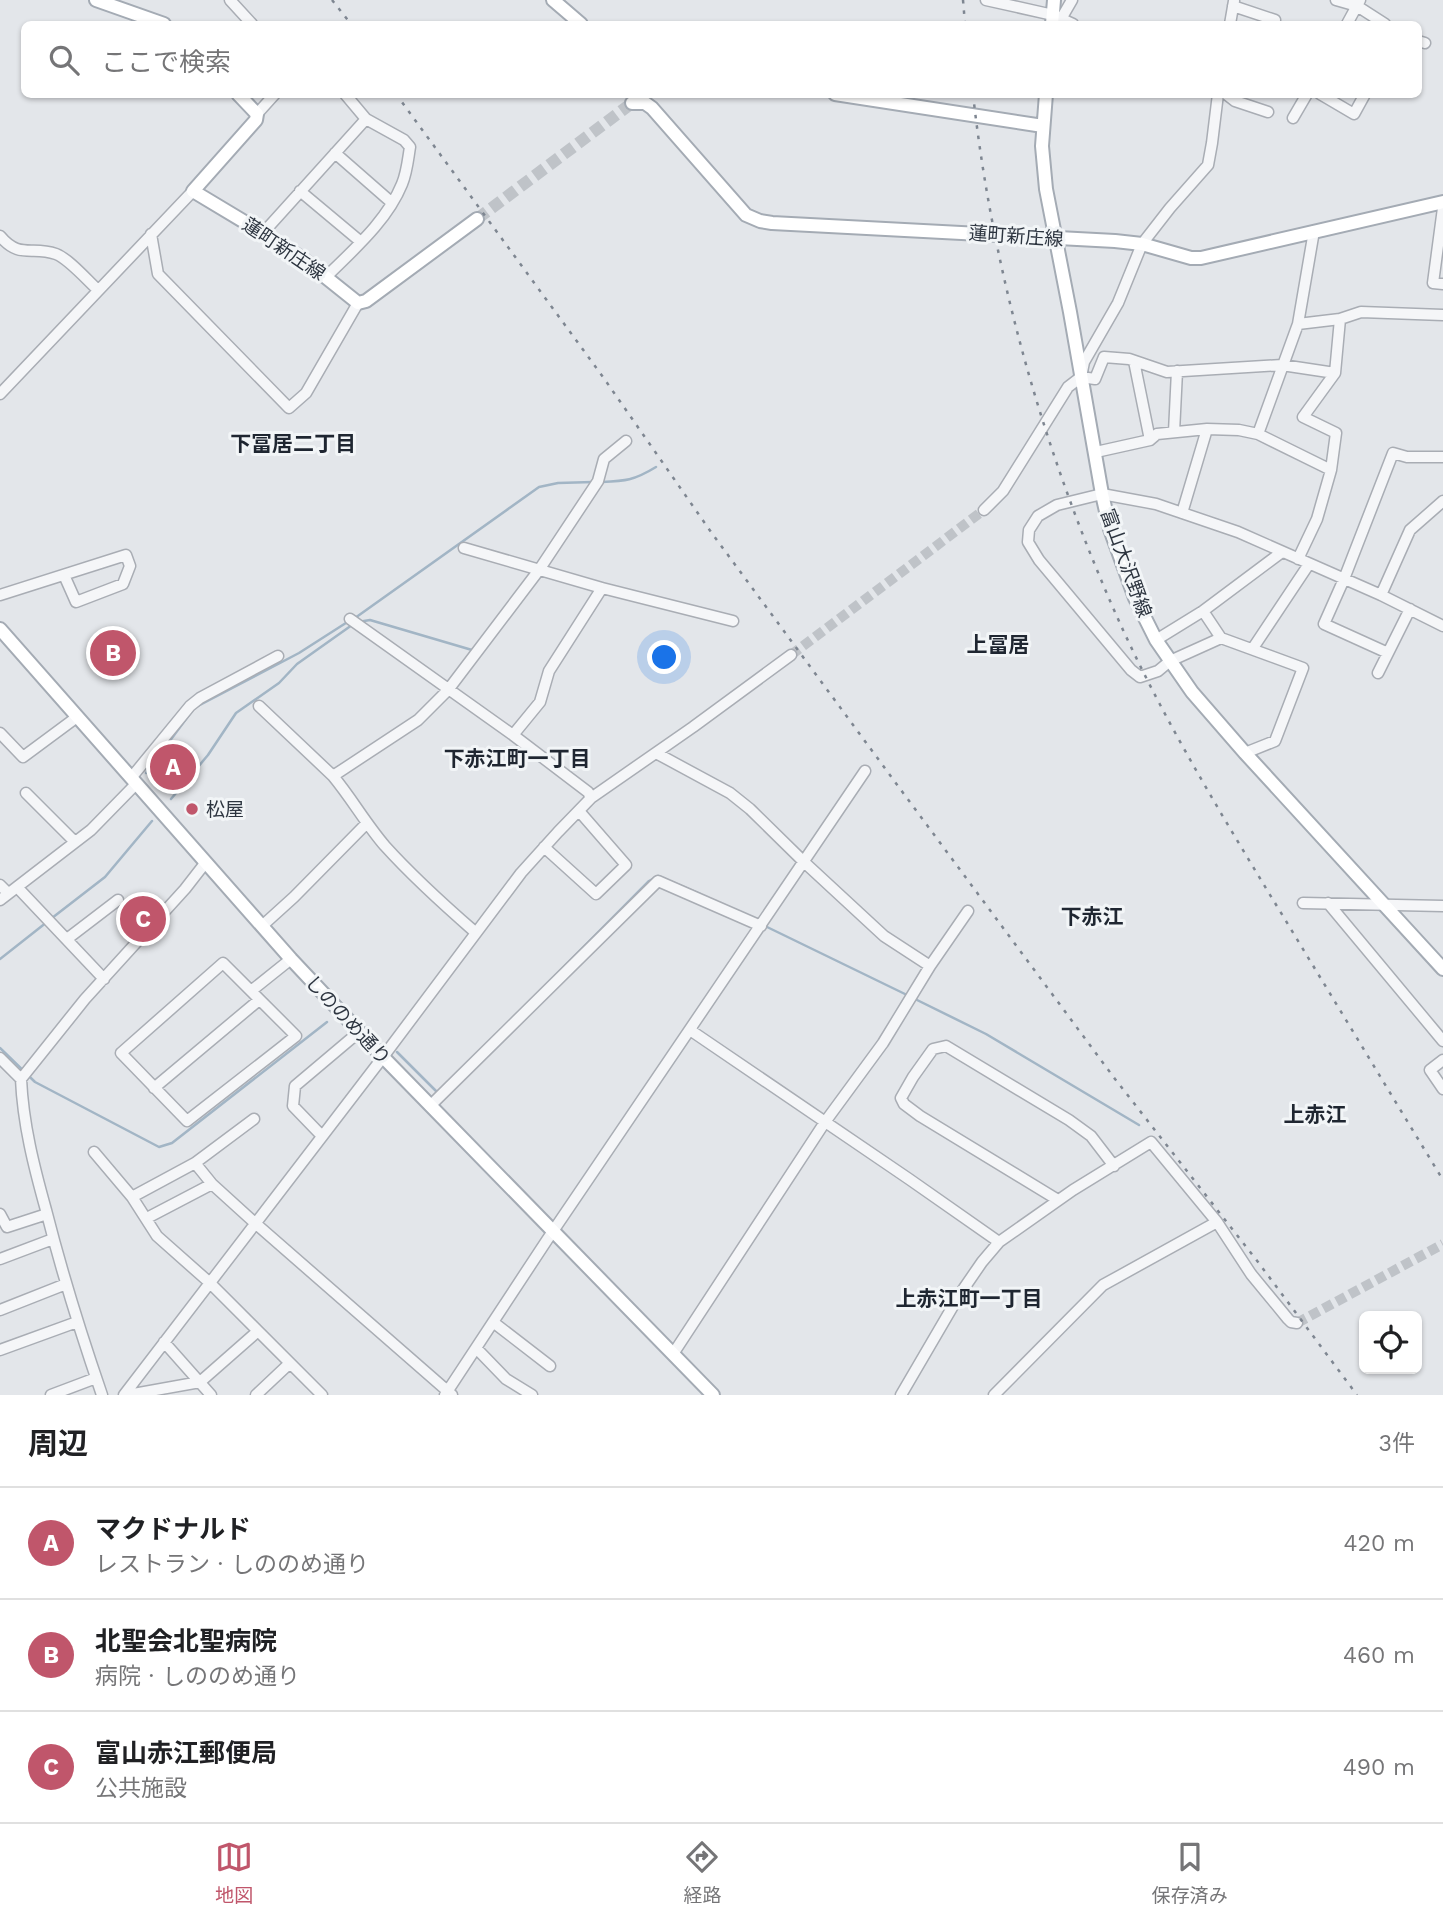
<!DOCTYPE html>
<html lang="ja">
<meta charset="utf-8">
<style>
body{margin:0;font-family:"Work Sans","Noto Sans JP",sans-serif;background:#f6f6f6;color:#202124}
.controls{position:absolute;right:21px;bottom:21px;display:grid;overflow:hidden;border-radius:10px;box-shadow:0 2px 5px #0004}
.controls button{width:63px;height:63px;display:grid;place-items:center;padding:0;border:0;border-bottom:2px solid #e0e0e0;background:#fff;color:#202124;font:35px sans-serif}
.you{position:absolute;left:665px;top:658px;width:24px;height:24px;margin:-18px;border:5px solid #fff;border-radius:50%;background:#1a73e8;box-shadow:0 0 0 10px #1a73e833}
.badge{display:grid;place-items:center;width:46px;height:46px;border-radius:50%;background:#c0566b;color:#fff;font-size:23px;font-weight:700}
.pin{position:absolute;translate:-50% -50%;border:4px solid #fff;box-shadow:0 2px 7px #0006}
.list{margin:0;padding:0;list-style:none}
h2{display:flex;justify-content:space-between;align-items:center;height:91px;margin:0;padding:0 28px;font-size:30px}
h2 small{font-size:23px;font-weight:400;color:#757577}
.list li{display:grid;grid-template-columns:46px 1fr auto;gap:21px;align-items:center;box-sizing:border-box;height:112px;padding:0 28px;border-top:2px solid #e0e0e0}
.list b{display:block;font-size:26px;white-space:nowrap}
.list p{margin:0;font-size:23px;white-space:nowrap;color:#757577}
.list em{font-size:23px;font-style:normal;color:#757577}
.icon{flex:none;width:38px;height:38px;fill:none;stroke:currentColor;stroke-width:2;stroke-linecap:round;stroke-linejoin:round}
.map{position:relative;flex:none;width:1443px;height:1395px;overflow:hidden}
.search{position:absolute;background:#fff;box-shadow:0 2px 5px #0004;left:21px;right:21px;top:21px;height:77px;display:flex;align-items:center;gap:18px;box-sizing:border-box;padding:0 24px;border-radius:10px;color:#757577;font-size:26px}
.sheet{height:427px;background:#fff}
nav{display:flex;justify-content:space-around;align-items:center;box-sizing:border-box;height:98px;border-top:2px solid #e0e0e0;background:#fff;font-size:19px;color:#757577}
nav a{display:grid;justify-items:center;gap:4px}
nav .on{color:#c0566b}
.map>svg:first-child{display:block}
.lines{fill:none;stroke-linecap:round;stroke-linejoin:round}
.stream{stroke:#a2b5c5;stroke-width:2.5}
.minor-tunnel{stroke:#bfc3c8;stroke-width:10;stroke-dasharray:10 5;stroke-linecap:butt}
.major-tunnel{stroke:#bfc3c8;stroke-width:12;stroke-dasharray:12 6;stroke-linecap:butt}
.minor-casing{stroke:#a9adb4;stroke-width:13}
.major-casing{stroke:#a4abb4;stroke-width:16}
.minor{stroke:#f5f6f8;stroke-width:10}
.major{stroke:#fff;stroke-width:12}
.rail{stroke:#7e8691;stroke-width:2.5;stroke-dasharray:3.5 7;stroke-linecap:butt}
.poi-dot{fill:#c0566b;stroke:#f2f5f7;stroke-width:2.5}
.labels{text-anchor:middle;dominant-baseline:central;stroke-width:6;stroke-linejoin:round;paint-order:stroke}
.street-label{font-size:19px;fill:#2d3540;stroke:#f2f5f7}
.poi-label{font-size:19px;fill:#2d3540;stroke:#f2f5f7;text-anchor:start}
.neighbourhood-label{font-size:21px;font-weight:bold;fill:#1f2631;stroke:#f2f5f7}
</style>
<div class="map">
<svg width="1443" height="1395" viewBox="0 0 1443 1395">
<rect width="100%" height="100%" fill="#e3e6ea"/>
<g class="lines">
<path class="stream" d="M600,482C625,481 633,481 656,467
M355,618L539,487L558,483L593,482
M358,622L370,620L472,650
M196,707L299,653L349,621
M146,773L192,711
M171,799L208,755L236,713L279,683L297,664L352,625
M52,918L105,877L152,821
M765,926L907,995
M0,959L47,922
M540,991L649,881L658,876L700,894
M913,998L986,1034L1139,1125
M0,1048L35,1082L159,1147L172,1143L327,1022
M397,1052L438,1093L439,1092"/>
<path class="minor-tunnel" d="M791,655L984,510
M1297,1323L1443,1244"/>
<path class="major-tunnel" d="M477,219L632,103"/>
<defs>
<path id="minor" d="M230,0L252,24
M986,0L1053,15L1073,24
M1336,0L1357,6L1385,24
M1233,6L1275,20
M1061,19L1072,0
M1230,24L1234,1
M1347,24L1360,0
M1418,41L1425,43
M345,94L366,119
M1226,94L1235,101L1268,112
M1320,94L1354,114L1365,94
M257,114L275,94
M1293,118L1307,94
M335,153L391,202
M300,191L361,242
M1443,208L1433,283L1443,284
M263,233L366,119L404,140L410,147C408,159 407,172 402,184C387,221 353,250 326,277
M151,234L158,274L289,408L306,393L358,303
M0,236C20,260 32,245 56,254C69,259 87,280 98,290
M1298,324L1340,319L1361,312L1443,315
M1134,361L1150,440
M1081,377L1095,379L1104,357L1129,359L1167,372L1282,365L1335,373
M0,394L193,191
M1174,432L1177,371
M1258,434L1298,324L1314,231
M1096,452L1150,440L1157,434L1207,429L1239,430L1258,434L1331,470
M984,510L1003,491L1068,387L1081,377L1084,362L1118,303L1142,244L1170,208L1208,165L1212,143L1218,94
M1182,513L1207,429
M464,548L602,588L733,621
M1298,559L1317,519L1331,470L1336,433L1303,417L1335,373L1340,319
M0,595L126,555L130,566L123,584L76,602L64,575
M1381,595L1410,530L1443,501
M1203,611L1221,638L1303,668L1275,741L1245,753
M350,619L513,735L588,792L591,798
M1221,638L1170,661L1158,671L1140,677L1131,670L1039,560L1028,542L1029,530L1038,516L1057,505L1102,494L1156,504L1238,532L1381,595L1443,626
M1156,640L1203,611L1282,552
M1253,648L1309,564
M1388,653L1324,624L1344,579L1393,453L1407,457H1443
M1378,673L1410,609
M259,706L333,776
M0,733L23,757L77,717
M513,735L540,702L549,671L602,588
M656,753L730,793L750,809L804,862L884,936L930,966
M131,778L190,706L200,698L278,656
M26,793L75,842
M544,847L596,894L626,865L579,811
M0,885L8,893
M17,887L104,979
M0,900L91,830L136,784
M1303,903L1443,906
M1328,903L1443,1041
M262,926L294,897L367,823
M475,932C444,905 413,877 385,846C366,824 352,799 333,776L418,720L448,690L539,570L598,481L604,459L626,441
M67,939L118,900
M223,963L296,1036L187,1121L121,1053Z
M251,991L291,959
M690,1030L909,1179L999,1242
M0,1058L21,1079
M1443,1060L1430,1070L1443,1089
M154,1088L259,1000
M430,1106L658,881L761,926
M322,1136L293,1106L295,1086L359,1032
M94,1152L132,1197L157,1236L210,1283L322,1395
M195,1163L212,1184L255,1223L452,1395
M132,1197L195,1163L254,1119
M1058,1200L920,1116L904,1104L901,1098L913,1077L933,1049L946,1046L1069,1120L1091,1136L1114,1166
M0,1214L7,1227L47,1214
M147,1218L212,1184
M0,1259L53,1239
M0,1310L66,1284
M493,1322L550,1366
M164,1342L211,1395
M476,1348L506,1379L532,1395
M0,1350L77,1322
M673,1354L825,1122L883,1043L930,966L968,911
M51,1395L96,1378
M102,1395C81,1334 62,1273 46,1210C34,1167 23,1124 21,1079L85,999L185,889L206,862
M124,1395L383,1057L521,873L558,832L591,798L693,727L791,655
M128,1395L200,1382L258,1331
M256,1395L290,1363
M445,1395L547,1240L865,771
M901,1395L960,1294L982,1262L999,1242L1073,1190L1151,1142L1217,1222L1251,1274L1288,1319L1291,1322L1297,1323
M994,1395L1103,1285L1217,1222"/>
<path id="major" d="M96,0L164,24
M553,0L581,24
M1052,24L1054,0
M238,94L257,114L256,120L193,191L263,233L303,259L358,303L366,301L477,219
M835,94L1043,126
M1046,94L1042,146L1046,189L1070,312L1102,494L1110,529L1135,598L1156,640L1192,692L1245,753L1443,969
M632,103H645L652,108L746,215L760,221L772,223L1115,241L1142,244L1191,258H1201L1443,202
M0,629L291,959L383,1057L713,1395"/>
</defs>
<use href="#minor" class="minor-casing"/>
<use href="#major" class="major-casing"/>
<use href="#minor" class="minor"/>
<use href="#major" class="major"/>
<path class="rail" d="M332,0L351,24
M963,0L965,24
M396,94L603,377L711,532L898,786L1115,1079L1258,1262L1357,1395
M973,94C993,277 1047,463 1123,630C1167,725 1221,814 1275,903C1331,995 1387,1088 1443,1180"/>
</g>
<circle class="poi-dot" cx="192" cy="809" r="7"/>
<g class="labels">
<g class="street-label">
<text transform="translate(1016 236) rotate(4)">蓮町新庄線</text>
<text transform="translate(284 249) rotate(34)">蓮町新庄線</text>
<text transform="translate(1126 563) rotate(70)">富山大沢野線</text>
<text transform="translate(348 1020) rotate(47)">しののめ通り</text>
</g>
<g class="poi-label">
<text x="206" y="809">松屋</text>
</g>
<g class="neighbourhood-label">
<text x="293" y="443">下冨居二丁目</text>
<text x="998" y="644">上冨居</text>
<text x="517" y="758">下赤江町一丁目</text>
<text x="1092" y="916">下赤江</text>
<text x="1315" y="1114">上赤江</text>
<text x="969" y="1298">上赤江町一丁目</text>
</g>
</g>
</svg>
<div class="controls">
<button><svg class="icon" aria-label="locate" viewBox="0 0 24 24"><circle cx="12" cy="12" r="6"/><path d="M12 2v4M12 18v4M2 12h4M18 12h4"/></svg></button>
</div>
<div class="you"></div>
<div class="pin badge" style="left:173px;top:767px">A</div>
<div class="pin badge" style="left:113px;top:653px">B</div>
<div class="pin badge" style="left:143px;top:919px">C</div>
<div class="search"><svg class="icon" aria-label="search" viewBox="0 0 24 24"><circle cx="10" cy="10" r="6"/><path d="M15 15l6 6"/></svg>ここで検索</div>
</div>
<section class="sheet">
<h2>周辺<small>3件</small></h2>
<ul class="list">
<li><span class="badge">A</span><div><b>マクドナルド</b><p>レストラン · しののめ通り</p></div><em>420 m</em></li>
<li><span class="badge">B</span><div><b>北聖会北聖病院</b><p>病院 · しののめ通り</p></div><em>460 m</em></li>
<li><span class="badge">C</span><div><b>富山赤江郵便局</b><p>公共施設</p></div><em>490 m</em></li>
</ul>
</section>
<nav>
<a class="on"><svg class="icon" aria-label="map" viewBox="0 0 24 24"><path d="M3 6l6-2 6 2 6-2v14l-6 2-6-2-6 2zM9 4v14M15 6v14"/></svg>地図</a>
<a><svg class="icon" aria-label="directions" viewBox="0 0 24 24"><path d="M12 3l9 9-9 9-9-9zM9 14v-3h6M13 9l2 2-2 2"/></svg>経路</a>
<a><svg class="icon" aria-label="saved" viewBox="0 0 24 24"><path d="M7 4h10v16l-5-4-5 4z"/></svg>保存済み</a>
</nav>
